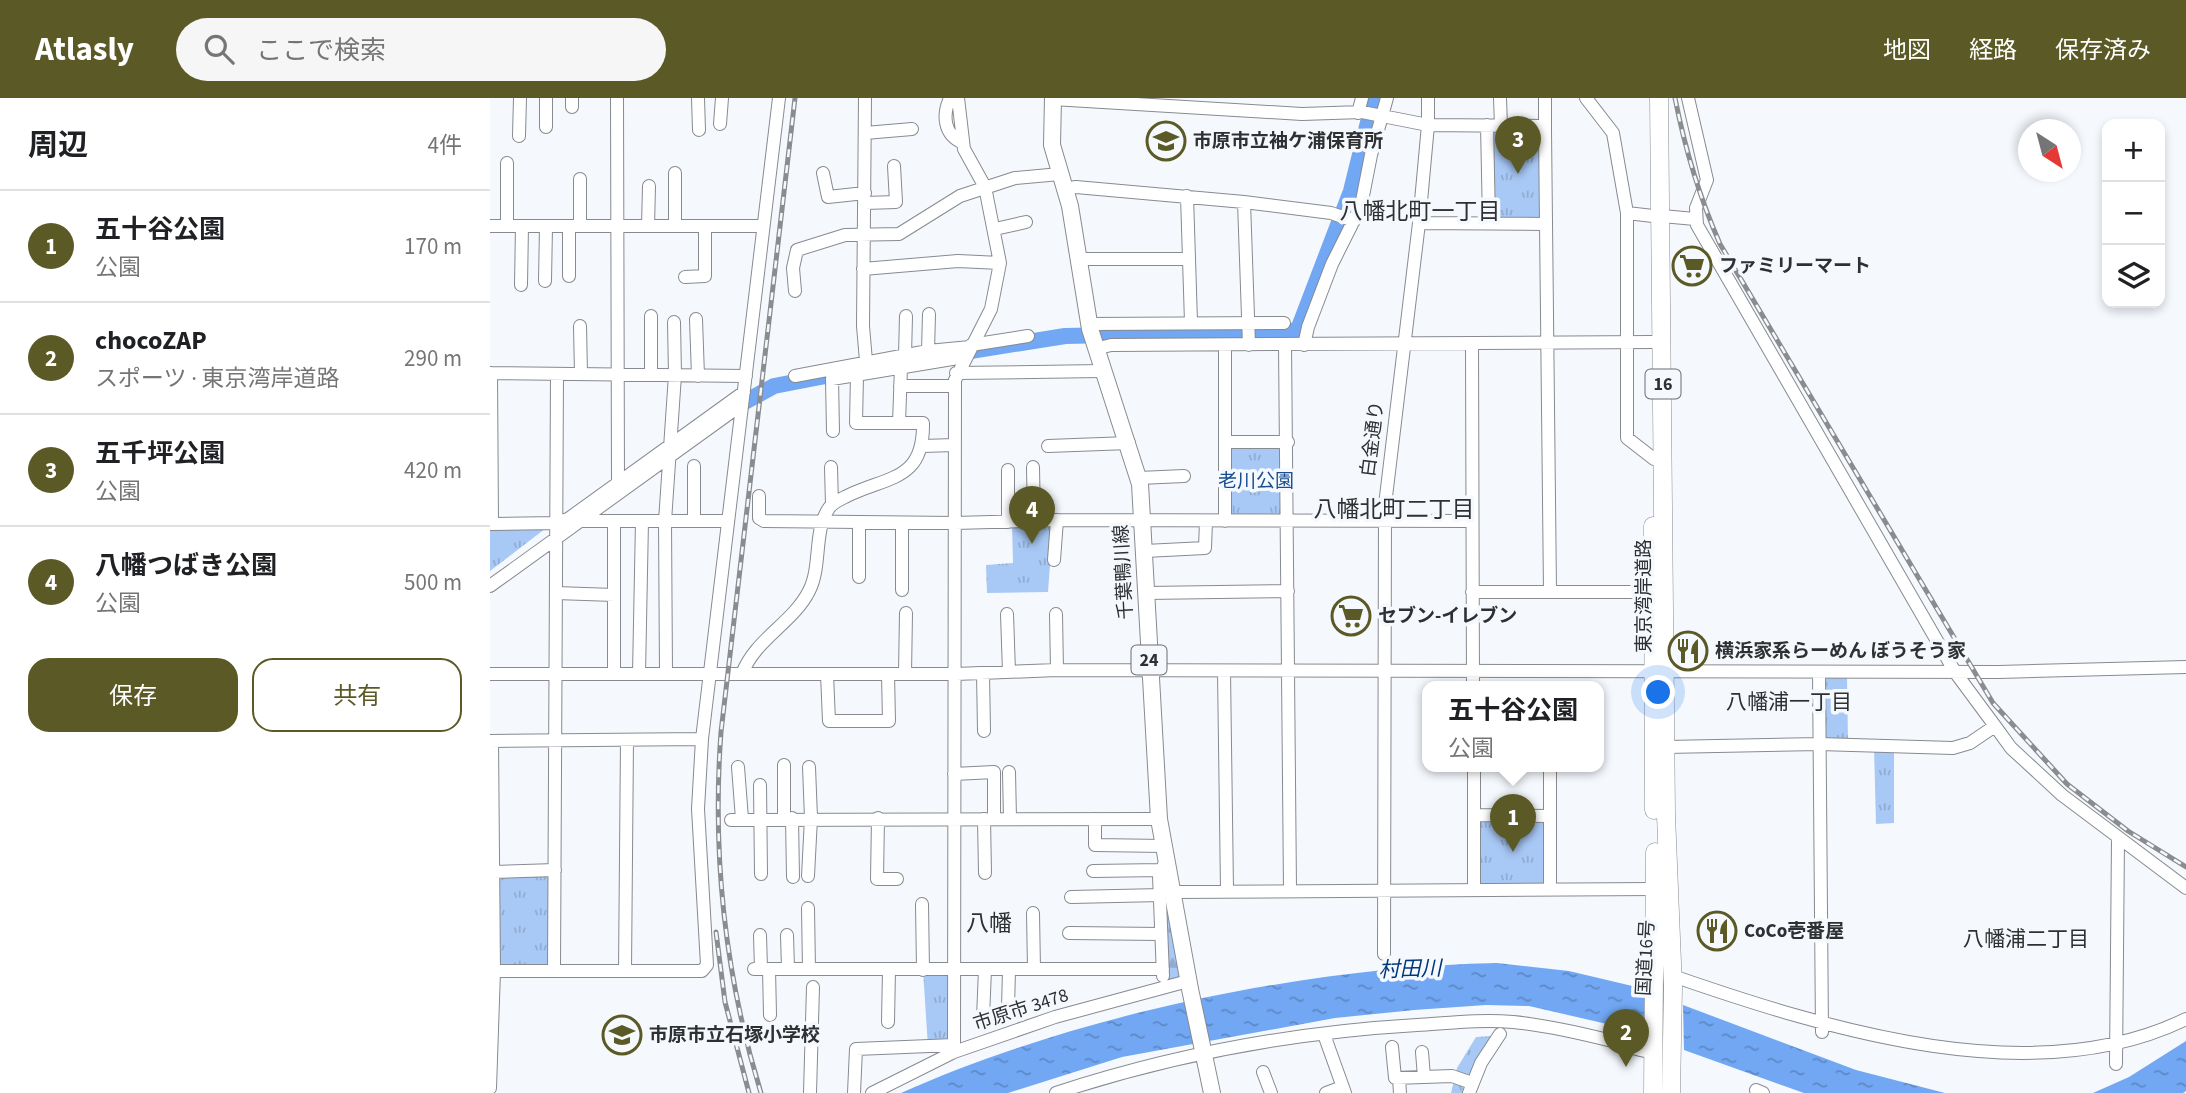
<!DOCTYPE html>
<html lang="ja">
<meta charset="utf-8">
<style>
body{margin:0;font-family:"Source Sans 3","Noto Sans JP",sans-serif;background:#f6f6f6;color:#202124}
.controls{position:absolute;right:21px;top:21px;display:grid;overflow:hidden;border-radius:14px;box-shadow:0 4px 10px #0003}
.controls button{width:63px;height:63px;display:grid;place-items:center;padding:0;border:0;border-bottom:2px solid #e0e0e0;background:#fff;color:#202124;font:35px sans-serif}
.compass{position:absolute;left:1528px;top:21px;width:63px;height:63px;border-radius:50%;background:#fff;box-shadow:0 4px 10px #0003;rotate:144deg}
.you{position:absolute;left:1169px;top:595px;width:24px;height:24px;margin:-18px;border:5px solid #fff;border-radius:50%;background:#1a73e8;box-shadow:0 0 0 10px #1a73e833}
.badge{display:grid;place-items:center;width:46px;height:46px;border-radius:50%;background:#5b5a26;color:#fff;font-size:23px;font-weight:700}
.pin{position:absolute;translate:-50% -58px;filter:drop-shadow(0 2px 4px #0008)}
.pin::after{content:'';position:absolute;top:37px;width:24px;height:21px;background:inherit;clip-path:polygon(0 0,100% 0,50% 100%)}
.popup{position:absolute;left:932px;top:583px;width:182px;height:91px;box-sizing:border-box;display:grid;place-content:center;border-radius:14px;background:#fff;filter:drop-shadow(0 2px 5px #0005);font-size:23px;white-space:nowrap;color:#757577}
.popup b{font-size:26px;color:#202124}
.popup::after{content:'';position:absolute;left:50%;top:100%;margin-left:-14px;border:14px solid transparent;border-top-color:#fff}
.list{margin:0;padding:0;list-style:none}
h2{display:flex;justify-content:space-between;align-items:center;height:91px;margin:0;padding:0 28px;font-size:30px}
h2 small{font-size:23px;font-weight:400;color:#757577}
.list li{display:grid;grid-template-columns:46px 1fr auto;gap:21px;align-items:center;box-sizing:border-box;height:112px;padding:0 28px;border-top:2px solid #e0e0e0}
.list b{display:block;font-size:26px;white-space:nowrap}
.list p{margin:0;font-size:23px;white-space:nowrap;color:#757577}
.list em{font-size:23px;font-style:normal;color:#757577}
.actions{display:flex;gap:14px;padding:21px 28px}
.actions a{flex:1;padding:16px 0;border:2px solid #5b5a26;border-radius:21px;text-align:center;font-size:24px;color:#5b5a26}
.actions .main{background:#5b5a26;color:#fff}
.icon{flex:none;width:38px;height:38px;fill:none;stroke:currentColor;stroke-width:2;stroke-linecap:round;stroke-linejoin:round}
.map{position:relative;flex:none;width:1696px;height:995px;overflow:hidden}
header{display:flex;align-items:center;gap:42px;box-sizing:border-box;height:98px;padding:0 35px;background:#5b5a26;color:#fff}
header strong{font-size:33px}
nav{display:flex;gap:38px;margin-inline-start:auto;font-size:24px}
.search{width:490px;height:63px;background:#f6f6f6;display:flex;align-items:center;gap:18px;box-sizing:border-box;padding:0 24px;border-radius:38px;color:#757577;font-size:26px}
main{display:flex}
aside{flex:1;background:#fff}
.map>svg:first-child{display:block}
.forest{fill:url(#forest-firs)}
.park{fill:url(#park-tufts)}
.water{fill:url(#water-ripples)}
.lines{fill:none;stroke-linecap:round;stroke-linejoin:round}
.river{stroke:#71a7f3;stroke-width:16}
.minor-casing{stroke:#878a8e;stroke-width:14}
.major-casing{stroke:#878a8e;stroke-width:18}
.highway-casing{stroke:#878a8e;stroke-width:19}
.minor{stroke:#fff;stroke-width:12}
.major{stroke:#fff;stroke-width:16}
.highway{stroke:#fff;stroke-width:18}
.rail-casing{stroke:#8a8c8f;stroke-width:5}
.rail{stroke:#f5f9fe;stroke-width:2.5;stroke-dasharray:8;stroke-linecap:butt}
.labels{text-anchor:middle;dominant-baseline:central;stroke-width:7;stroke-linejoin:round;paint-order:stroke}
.shield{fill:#f5f9fe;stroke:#6a6c6e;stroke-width:2}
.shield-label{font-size:18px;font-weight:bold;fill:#2e3031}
.poi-label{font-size:19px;font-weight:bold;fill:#2e3031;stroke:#f5f9fe;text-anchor:start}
.street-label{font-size:19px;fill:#2e3031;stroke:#f5f9fe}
.park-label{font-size:19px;fill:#194c90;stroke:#f5f9fe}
.neighbourhood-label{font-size:21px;fill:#2e3031;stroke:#f5f9fe}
.water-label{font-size:21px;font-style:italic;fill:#003779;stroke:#f5f9fe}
.quarter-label{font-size:23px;fill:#2e3031;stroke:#f5f9fe}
</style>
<header>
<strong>Atlasly</strong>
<div class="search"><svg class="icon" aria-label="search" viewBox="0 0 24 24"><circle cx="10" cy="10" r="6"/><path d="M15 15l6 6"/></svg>ここで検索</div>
<nav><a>地図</a><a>経路</a><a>保存済み</a></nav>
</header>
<main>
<aside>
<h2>周辺<small>4件</small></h2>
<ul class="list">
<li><span class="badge">1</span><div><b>五十谷公園</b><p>公園</p></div><em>170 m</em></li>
<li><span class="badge">2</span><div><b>chocoZAP</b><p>スポーツ · 東京湾岸道路</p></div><em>290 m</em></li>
<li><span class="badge">3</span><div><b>五千坪公園</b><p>公園</p></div><em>420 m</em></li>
<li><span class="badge">4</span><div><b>八幡つばき公園</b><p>公園</p></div><em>500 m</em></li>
</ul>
<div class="actions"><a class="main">保存</a><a>共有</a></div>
</aside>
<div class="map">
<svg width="1696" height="995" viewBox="0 0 1696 995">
<defs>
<pattern id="forest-firs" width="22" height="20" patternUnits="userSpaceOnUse" patternTransform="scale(1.75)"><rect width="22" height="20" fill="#a8c8f5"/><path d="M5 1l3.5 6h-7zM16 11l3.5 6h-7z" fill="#91acd2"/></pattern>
<pattern id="park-tufts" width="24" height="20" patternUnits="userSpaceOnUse" patternTransform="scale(1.75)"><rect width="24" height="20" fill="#a8c8f5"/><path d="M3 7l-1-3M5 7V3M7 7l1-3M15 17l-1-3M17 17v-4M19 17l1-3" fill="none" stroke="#91acd2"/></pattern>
<pattern id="water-ripples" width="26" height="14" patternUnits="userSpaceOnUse" patternTransform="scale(1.75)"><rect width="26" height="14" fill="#71a7f3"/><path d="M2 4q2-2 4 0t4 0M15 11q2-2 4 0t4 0" fill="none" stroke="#5d88c5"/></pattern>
</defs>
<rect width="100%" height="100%" fill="#f5f9fe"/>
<path class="forest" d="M676,804L690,882L679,883L677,876Z"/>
<path class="park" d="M1005,31H1048L1053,35L1054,116L1049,121H1008L1003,117L1001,35Z
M743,348L788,349L793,353V414L788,420L744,419L739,413L738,354Z
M563,426L558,494L497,495L496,467L523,465L522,427Z
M0,427H60L0,473Z
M1330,576H1357L1358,646L1330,645Z
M1384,649L1404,650V725L1386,726Z
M994,722H1053L1057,727V782L1053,787H993L989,783L988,726Z
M62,775V871H6L5,776Z
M433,872H464V947L438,949Z
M1003,938L975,995H961L967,970L986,939Z"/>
<path class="water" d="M1007,865L1079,873L1155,891L1156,935L1039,908L996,907L924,912L845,920L632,959L518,995H411C585,917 816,869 1007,865Z
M1193,907L1366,972L1455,995H1314L1194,952Z
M1696,943V993L1693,995H1603L1639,979Z"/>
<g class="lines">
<path class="river" d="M468,255L575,238L804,233L809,229L861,93L884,0
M242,311L284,288L346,276"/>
<defs>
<path id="minor" d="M127,0L128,383
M208,0L209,32
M375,0L373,228L376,263
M460,0C452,18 454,37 473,45
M1010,0L1011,28
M1055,0V32
M1096,0L1123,35L1137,115V340L1164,361
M1198,0L1217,82L1206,110L1207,127L1465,574L1505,628L1521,650L1572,697L1696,790
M563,1L812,16L872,14L938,27L1050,28L1055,32L1060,493
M82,9V0
M868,15L872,0
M230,26L232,0
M997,27L999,124
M56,29V0
M375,35L422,31
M29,38L30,0
M17,65V128
M333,75L338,99L375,95
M575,91L586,89L754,104L841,115L864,123
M697,98L701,224
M754,104L759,247
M375,105L406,104L404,68
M1137,115L1163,118
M1172,118L1205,121
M929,125L1056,126
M0,128H273
M90,128V81
M158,128L159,88
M185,128V75
M505,131L536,124
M589,161H699
M373,171L468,163L510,165
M79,178V128
M195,179L215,178V128
M55,183L56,129
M31,187L32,128
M305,193L303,170L307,152L355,137L409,136L470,98L525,80L570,76
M161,218V277
M206,221L208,278
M599,226L794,225
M90,228L91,276
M982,246L983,588
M481,247L538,238
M795,247L800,791
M814,247L818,229L842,166L871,108L881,57L897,0
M605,251L621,247L1163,244
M438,253L439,216
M415,257L416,218
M0,275L256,278
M1,275L2,426
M466,275L612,273
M367,277L366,325H409
M305,278L438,253L480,249
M410,288H464
M343,333L342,281L474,259
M735,344H798
M433,348L464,347
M558,348L639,345
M204,368V423
M341,369L342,407
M543,369L544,423
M518,372V424
M649,380L694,378
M269,398V420L274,423L465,425L567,422L982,423
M92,423H238
M735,423V248
M369,425V479
M412,425V492
M0,426L66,425L78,421L254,294
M655,453L715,450L716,423
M564,462L567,422
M0,488L251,307
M982,494H1163
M66,495L124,497
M656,495L798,493
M517,516L519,574
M566,516L567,572
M734,573L737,792
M1329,574L1332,934
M493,575L494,633
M0,576H466L567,572L1509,574L1696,569
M124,576V423
M149,576L152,423
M176,576L175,423L185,277L184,224
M252,576C265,541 303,525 319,493C332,468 323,433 339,410C343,404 351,401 357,398C398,378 434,383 433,325H409L411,269
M337,576L339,623H399L398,576
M415,576L416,515
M0,643L212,641
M1176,649L1329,646L1463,650L1480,645L1505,628
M984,668V790
M248,669L252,721
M519,674L520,721
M464,676L504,674V720
M270,687L271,776
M984,717L1060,718
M294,720V667
M302,720L303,779
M388,720L387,781H407
M494,721L495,775
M605,721V747L674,748
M241,722L669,721
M603,773L670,772
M3,774L65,772
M318,778L321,720L319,669
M1060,791V668
M682,794L1166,791
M581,799L671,797
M432,806L433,872
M318,810L319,871
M543,815L544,871
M579,835L671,836
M270,837L271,871
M297,837L298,871
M894,856L895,407L929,125L938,27V0
M264,871H673
M279,871L280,917
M0,873H212L217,867L208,711L212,641L289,0
M64,873L67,276
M135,873L137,642
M673,878L669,778L676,762
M1183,878C1342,933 1545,995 1696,921
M518,911L519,871
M493,920L495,871
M398,924L399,872
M836,942L855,995
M902,949L905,980L962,978L982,985
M464,954L465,282L501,211L510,165L495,89L474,51L468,0
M932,954L934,979
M1626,966L1628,741
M773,974L781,995
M909,980L910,995
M0,990L4,873L2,643
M1266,992L1273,995
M320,995L323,889
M364,995L366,951L464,947
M382,995L464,954L565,919L698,883
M566,995C682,957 806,934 927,927C959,925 991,921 1023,924C1055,927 1086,934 1118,942C1134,946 1146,953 1163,954
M836,995L852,989
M979,995L991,965L1010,936"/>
<path id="major" d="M563,0L562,47L580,108L600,231L650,386L669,721L700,891L722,995"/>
<path id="highway" d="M1169,0L1176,717L1183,890L1181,995
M1163,428L1164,712
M1163,995L1165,754"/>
</defs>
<use href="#minor" class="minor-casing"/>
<use href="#major" class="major-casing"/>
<use href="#highway" class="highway-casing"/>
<use href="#minor" class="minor"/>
<use href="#major" class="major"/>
<use href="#highway" class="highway"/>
<defs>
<path id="rail" d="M1185,0C1195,51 1209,98 1230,146L1503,605L1577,686L1638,733L1696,769
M226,834L235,904L259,995
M271,995C235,878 222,756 231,634L305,0"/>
</defs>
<use href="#rail" class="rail-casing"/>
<use href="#rail" class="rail"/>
</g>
<defs>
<symbol id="school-ring" viewBox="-11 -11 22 22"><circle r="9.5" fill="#f5f9fe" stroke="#5b5a26" stroke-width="1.5"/><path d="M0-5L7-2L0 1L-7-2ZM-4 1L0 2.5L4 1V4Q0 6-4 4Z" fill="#5b5a26"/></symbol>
<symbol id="supermarket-ring" viewBox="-11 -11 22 22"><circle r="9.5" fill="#f5f9fe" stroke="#5b5a26" stroke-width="1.5"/><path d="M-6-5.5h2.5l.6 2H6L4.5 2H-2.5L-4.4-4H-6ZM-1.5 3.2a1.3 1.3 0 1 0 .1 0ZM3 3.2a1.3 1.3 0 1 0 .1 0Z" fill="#5b5a26"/></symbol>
<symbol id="restaurant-ring" viewBox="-11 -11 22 22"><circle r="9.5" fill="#f5f9fe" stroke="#5b5a26" stroke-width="1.5"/><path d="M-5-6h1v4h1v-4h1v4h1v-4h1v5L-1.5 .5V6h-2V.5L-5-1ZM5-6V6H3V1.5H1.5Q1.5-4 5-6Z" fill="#5b5a26"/></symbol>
</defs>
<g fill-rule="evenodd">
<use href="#school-ring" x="654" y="21" width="44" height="44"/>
<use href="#supermarket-ring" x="1180" y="146" width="44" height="44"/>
<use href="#supermarket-ring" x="839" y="496" width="44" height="44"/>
<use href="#restaurant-ring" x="1176" y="531" width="44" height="44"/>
<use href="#restaurant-ring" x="1205" y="811" width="44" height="44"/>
<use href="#school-ring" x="110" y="915" width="44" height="44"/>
</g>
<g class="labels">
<g class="shield">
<rect x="1155.5" y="271.5" width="35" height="29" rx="5"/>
<rect x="641.5" y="547.5" width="35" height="29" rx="5"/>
</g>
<g class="shield-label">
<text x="1173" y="286">16</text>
<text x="659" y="562">24</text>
</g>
<g class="poi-label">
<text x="703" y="43">市原市立袖ケ浦保育所</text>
<text x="1229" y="168">ファミリーマート</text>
<text x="888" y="518">セブン-イレブン</text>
<text x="1225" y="553">横浜家系らーめん ぼうそう家</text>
<text x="1254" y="833">CoCo壱番屋</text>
<text x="159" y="937">市原市立石塚小学校</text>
</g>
<g class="street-label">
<text transform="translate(883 341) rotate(-83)">白金通り</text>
<text transform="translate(634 474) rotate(-93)">千葉鴨川線</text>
<text transform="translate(1154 498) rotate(-90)">東京湾岸道路</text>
<text transform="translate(1156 860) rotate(-87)">国道16号</text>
<text transform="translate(531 912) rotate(-18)">市原市 3478</text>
</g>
<g class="park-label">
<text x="766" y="383">老川公園</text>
</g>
<g class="neighbourhood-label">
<text x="1299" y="604">八幡浦一丁目</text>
<text x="1536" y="841">八幡浦二丁目</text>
</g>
<g class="water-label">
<text transform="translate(920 871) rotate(-2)">村田川</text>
</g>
<g class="quarter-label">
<text x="930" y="113">八幡北町一丁目</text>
<text x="904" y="411">八幡北町二丁目</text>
<text x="499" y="825">八幡</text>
</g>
</g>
</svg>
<div class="controls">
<button>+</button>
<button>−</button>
<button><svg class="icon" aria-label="layers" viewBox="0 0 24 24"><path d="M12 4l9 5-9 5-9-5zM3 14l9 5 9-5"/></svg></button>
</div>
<svg class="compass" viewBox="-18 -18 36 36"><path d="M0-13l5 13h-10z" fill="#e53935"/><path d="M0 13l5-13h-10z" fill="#757577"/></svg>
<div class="you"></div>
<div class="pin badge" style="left:1023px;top:754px">1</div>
<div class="popup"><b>五十谷公園</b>公園</div>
<div class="pin badge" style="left:1136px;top:969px">2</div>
<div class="pin badge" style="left:1028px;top:76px">3</div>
<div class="pin badge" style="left:542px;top:446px">4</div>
</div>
</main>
